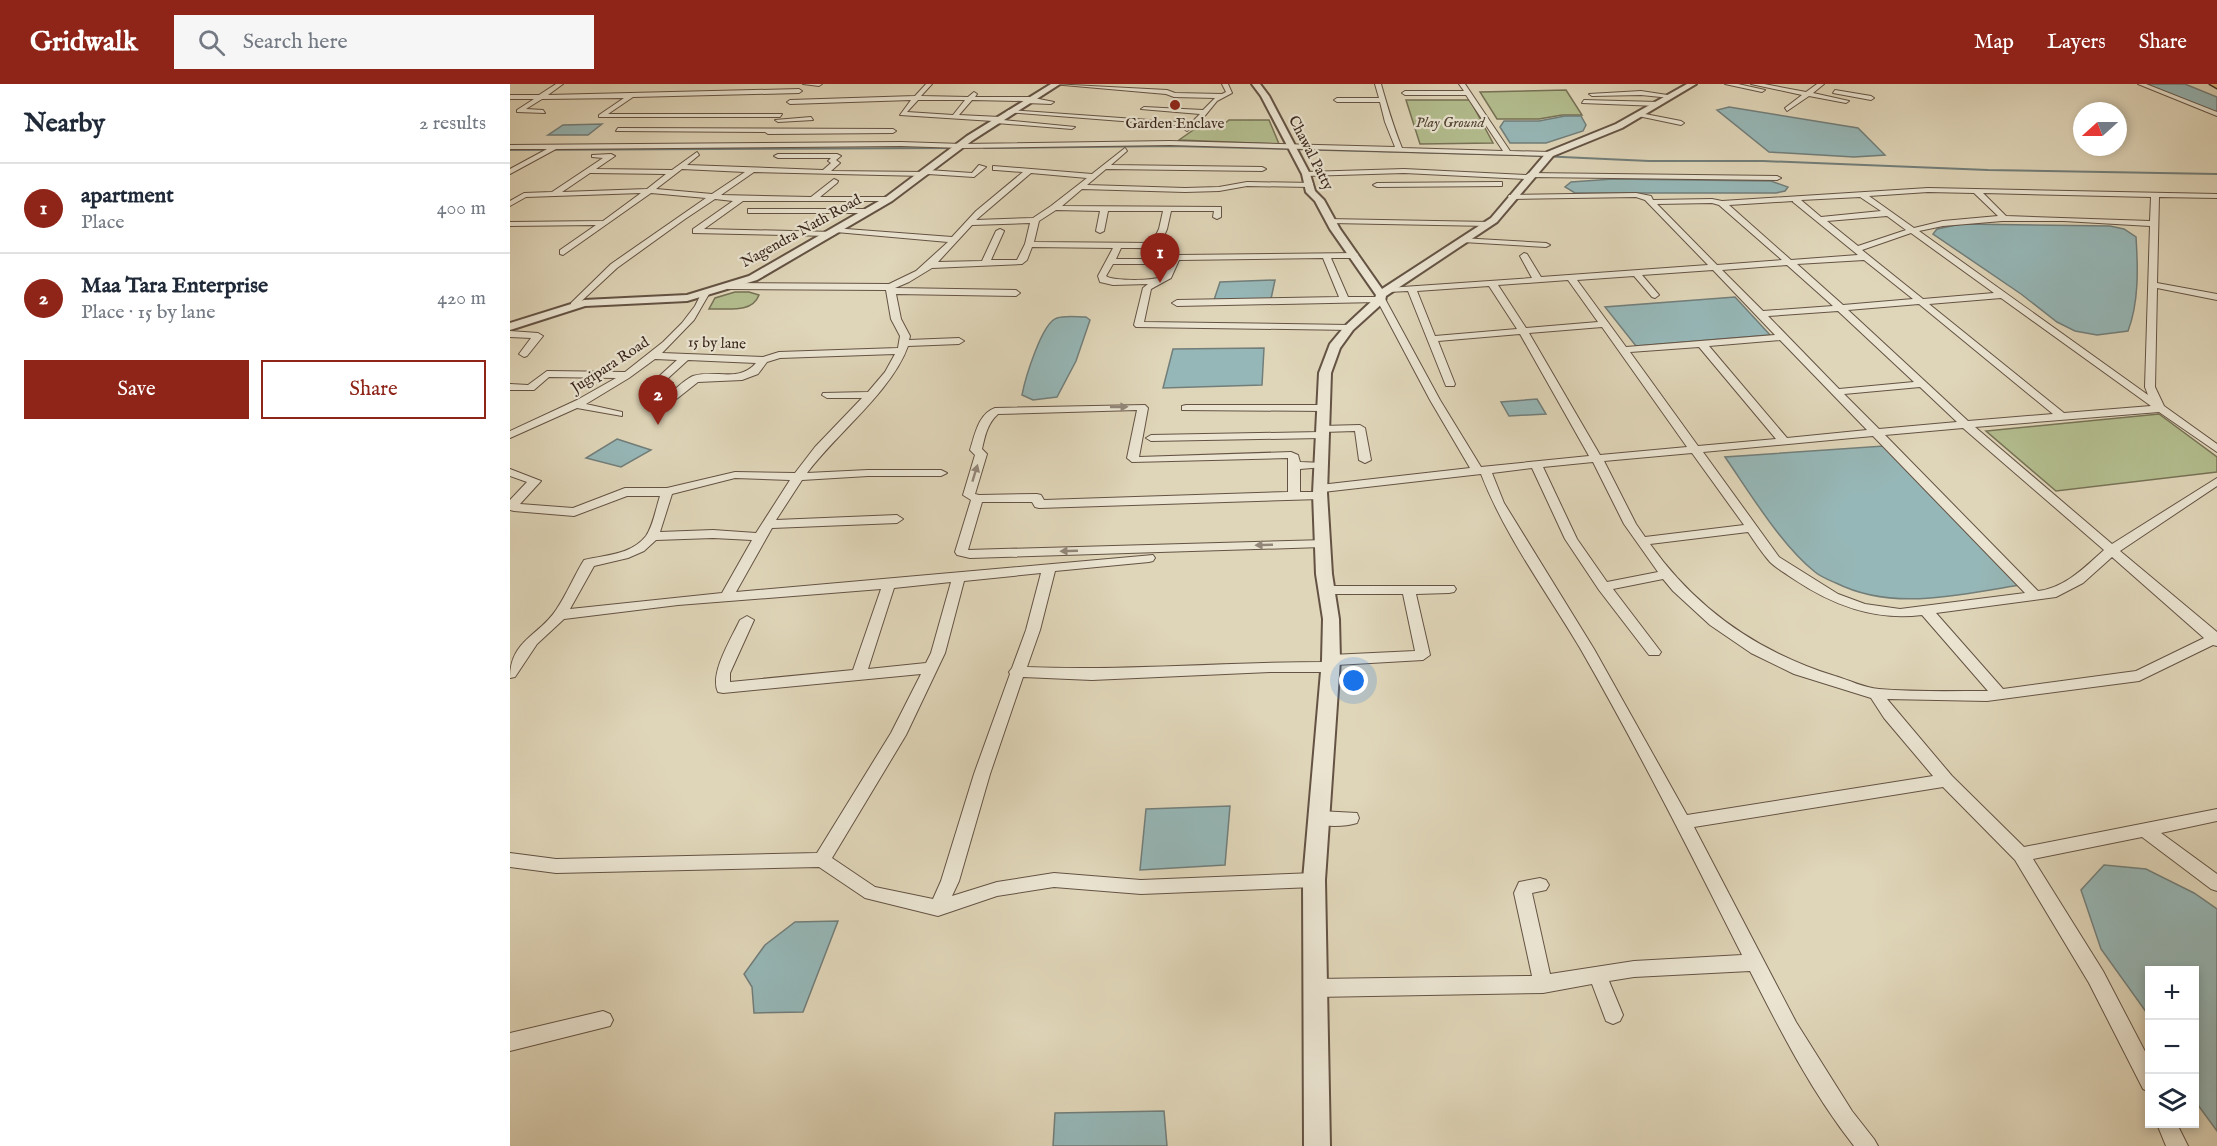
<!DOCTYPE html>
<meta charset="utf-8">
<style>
body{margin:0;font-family:"IM FELL English",serif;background:#f6f6f7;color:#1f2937}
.controls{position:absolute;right:18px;bottom:18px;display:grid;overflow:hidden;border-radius:0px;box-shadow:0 3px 9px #0003}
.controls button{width:54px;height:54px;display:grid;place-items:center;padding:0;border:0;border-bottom:2px solid #e0e1e3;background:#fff;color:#1f2937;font:30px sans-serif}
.compass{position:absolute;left:1563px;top:18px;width:54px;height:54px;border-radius:50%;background:#fff;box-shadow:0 3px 9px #0003;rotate:249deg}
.you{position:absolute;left:844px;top:597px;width:21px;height:21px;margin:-15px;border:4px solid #fff;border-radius:50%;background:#1a73e8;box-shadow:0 0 0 9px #1a73e833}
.badge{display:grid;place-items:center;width:39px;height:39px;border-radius:50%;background:#8f2418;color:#fff;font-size:20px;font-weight:700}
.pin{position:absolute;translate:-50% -50px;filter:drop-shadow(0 2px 3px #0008)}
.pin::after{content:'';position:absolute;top:32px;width:21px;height:18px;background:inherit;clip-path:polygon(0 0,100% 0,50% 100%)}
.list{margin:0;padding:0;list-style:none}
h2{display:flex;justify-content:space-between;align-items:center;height:78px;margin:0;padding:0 24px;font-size:26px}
h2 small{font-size:20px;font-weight:400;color:#747a83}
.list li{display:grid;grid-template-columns:39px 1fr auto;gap:18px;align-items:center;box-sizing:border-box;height:90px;padding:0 24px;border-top:2px solid #e0e1e3}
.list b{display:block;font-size:22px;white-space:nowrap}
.list p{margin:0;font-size:20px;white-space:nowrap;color:#747a83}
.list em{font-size:20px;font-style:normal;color:#747a83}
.actions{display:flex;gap:12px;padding:18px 24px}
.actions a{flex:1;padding:14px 0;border:2px solid #8f2418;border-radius:0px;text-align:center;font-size:21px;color:#8f2418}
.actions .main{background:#8f2418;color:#fff}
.icon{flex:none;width:33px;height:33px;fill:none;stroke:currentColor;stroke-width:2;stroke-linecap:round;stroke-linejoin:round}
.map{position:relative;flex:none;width:1707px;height:1062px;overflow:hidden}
header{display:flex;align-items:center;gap:36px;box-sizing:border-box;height:84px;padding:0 30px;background:#8f2418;color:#fff}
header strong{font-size:28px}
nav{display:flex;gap:33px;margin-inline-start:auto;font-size:21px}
.search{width:420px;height:54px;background:#f6f6f7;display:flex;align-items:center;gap:15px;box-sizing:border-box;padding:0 21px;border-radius:0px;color:#747a83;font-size:22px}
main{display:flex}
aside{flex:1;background:#fff}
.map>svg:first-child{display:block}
.green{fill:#b3bd8e;stroke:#777256;stroke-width:1.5}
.water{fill:#96b7b7;stroke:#727e7a;stroke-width:1.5}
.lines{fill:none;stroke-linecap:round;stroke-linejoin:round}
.stream{stroke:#727e7a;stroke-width:2}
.minor-casing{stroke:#645344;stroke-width:2}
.tertiary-casing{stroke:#645344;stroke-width:4}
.primary-casing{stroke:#3b281e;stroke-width:3}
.minor{fill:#eae4d1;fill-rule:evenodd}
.tertiary{fill:#eae4d1;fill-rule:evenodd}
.primary{fill:#e0ba7c;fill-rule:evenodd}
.oneway{fill:#928678}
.poi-dot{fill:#8f2418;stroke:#eae4d1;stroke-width:2}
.labels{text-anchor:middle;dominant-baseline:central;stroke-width:4.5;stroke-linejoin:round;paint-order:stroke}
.far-park-label{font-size:15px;font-style:italic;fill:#534634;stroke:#eae4d1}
.far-poi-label{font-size:15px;fill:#3b281e;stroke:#eae4d1}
.far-street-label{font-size:15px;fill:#3b281e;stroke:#eae4d1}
</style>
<header>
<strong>Gridwalk</strong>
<div class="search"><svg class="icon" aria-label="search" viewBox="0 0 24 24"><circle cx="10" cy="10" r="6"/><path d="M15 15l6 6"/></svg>Search here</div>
<nav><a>Map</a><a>Layers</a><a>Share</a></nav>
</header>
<main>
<aside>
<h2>Nearby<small>2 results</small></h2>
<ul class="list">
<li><span class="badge">1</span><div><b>apartment</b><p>Place</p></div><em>400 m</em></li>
<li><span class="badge">2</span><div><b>Maa Tara Enterprise</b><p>Place · 15 by lane</p></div><em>420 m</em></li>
</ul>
<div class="actions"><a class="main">Save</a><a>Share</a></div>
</aside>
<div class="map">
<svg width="1707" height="1062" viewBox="0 0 1707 1062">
<rect width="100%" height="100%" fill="#dfd5b8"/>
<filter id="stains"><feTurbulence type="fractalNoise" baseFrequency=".00333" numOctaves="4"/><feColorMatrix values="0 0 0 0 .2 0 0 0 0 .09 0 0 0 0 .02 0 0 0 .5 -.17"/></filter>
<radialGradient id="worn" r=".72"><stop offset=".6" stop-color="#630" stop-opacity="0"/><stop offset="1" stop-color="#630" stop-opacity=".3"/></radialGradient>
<path class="green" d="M1056,6L1072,31H1052L1029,35H987L970,8Z
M896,16H960L983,59L910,60Z
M719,36H759L769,60L669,56L689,42L713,41Z
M225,208H239L249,211C242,230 216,224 199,225L205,214Z
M1649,330L1707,373V388L1546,407L1476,347Z"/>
<path class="water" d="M1636,0H1675L1707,13V30Z
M1219,23L1348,44L1375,71L1344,73L1259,68L1207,26Z
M1055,32H1071L1076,41L1073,47L1036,59H1000L990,43L994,37H1029Z
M92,40L78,51H38L53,41Z
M1103,95L1261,97L1278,103L1275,107L1266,109H1065L1055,103L1061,98Z
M1451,140L1600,142L1614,145L1626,153C1628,184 1629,218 1618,247L1587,251L1565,247L1547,238L1511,210L1423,150L1427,145Z
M765,196L761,215L704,216L710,198Z
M1225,213L1260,251L1126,262L1095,223Z
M576,233L580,236L566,277L547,313L523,316L512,311C515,295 532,238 547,234C556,231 567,233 576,233Z
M754,264L752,301L653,304L663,265Z
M1027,315L1036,330L999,332L991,318Z
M107,355L141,366L111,383L76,374Z
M1374,362L1511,501C1449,510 1384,528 1326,499C1319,496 1311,493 1305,488C1271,461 1240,409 1215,373Z
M720,722L715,781L630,786L636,725Z
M1594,781L1636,785L1684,809L1707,825V1047L1685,1017L1684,886H1640L1639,932L1591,865L1571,806Z
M328,837L293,928L244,929L242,903L234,890L255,861L285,838Z
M654,1027L657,1062H543L545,1029Z"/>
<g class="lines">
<path class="stream" d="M474,64L662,62L1007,71L1139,77H1253L1478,86L1707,90
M0,66L447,64"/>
<defs>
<path id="minor" d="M46,0H53L38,11L289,5L292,7L289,9L123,13L98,30H272L270,33H89V31L114,14L32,15L16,25L33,26L35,29L7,28V26L24,15H0V11H29Z
M293,0H312L309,2Z
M416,0H422L411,12L458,13L464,8L467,10L465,13H519L544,18L541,20L516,19L513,17L462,16L449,31L490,33L493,36L565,43L562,45L486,39L483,37L390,31L401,16L280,20L277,18L280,16L405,12ZM408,16H455L443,31L397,28Z
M542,0L657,6L665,9L712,10L716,8L712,0H718L722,9L707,17L689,39L677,47L674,45L676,42L496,28L499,26L681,39L690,30L631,25L634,23L693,26L705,14L664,13L656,10Z
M865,0H871C877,21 883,42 892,64L993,67L956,11H895L892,9L895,7H954L949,0H955L1000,67L1040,68L1043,70L1040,72L660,61L452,64L391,62L46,65L0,90V85L37,65H0V61L391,58L452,60L660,57L885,63L875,38L870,18H827L824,16L827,14H869Z
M1215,0H1228L1255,6L1252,8Z
M1241,0H1254L1296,8L1307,0H1314L1303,9L1339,17L1336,19L1299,12L1277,27L1275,24L1292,11Z
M1628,0H1636L1707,28V32Z
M1325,6L1361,12L1364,14L1361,16L1323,9Z
M1131,7L1164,12L1161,14L1131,11L1082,12L1079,10Z
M1074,16L1148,18L1151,20L1148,22L1072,19Z
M1130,29L1171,37L1174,39L1171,41L1128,32Z
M301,33L303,36L268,38L265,36Z
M108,44L383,45L386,47L383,49L258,50L255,48L106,47Z
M615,64L617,67L601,81L752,83L756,85L752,87L596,85L577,101L675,104L709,103L737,98L803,99V103H800L737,102L709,107L675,108L572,105L552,122L711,123V133L707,135L703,133L704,127H661L657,145L650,161L661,165L668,171L847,169L848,171L844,174H821L838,213H874L930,316L971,383L1079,372L1010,250L928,257L945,300L944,302H936L898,207L878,208V204L1022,194L1010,172L1014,169L1017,170L1031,193L1198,181L1135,116L1126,113L1002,115L998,113L999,111L1126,109L1141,112L1143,116L1202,115L1212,117L1418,104L1707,110V114L1649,113L1647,199L1707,210V216L1647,204L1645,303L1654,322L1707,360V368L1649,328L1465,343L1602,460L1707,394V402L1610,467L1707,548V562L1703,561L1629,597L1477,617L1377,615L1442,692L1514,763L1707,725V737L1651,749L1707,790V807L1701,805L1632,753L1523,775L1593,887L1640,977V1008L1633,1005L1579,899L1505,776L1433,703L1184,743L1286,938L1342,1027L1364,1055L1368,1062H1344C1302,1009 1271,948 1240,887L1124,893L1099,897L1113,931L1110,937L1103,940L1096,937L1082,900L1033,909L805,913L798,910L796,904L798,898L805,895L1022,892L1004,809L1009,798L1030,794L1036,796L1039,801L1036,806L1022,809L1040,890L1124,877L1232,871C1180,768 1128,665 1070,564C1036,507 995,452 971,390L813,408L816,411L810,415L529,424L525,423L522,418H472L458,466L816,456L818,459L816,462L812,463L460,474L447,471L445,468L461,416L453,411L465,371L460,366C465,351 468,330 485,324L635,321L638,324L629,373L781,368L788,371L790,378L814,379V383L790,385V408H806L804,405L810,401L960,384L920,316L868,218L667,222L662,219L667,216L829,213L813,174L669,176L661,194L641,205L634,238L839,241L844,244L842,246L626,243L624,241L633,204L638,200L603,201L590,198L588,192L603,164L522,163L517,176L512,180L422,184L399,198L385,204L506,206L510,209L506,212L386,210L391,235L400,252L399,256L449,254L454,257L449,260L398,262C382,307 327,349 297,389L358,386H431L437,389L431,392H358L292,396L266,436L387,431L393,435L387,439L262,444L226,508L643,471L645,474L643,477L639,478L545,487L530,546L517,583C616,587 716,578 815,578L816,573L821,571L905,567L893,510H818L811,506L818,502H944L946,505L944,508L939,509L906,510L920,571L913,576L826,581L827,583L825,586L820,588H760L582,596L513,593L480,690L449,797L442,812L487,798L544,789L631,796L804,789L810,791L813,796L810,801L804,803L631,810L544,803L487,812L428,832L355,814L309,783L46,789L0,783V769L46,775L307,769L381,649L411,590L213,609L208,608C199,590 222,553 230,536L237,532L244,536L220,589V598L343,586L371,505L168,521L54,535L27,560L5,593L0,594C0,556 29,552 46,526C57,510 64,492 74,476C95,471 121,471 136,452C143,442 146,424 150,412H117L64,432L4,427L0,426V416L17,398L0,392V385L31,397L10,420L63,424L115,404H157L225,388L285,389L305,363L352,314H317L312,311L313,309L358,308L375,288L385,270L270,274L257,278L248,290L232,296L188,298L150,328L146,327V323C155,315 173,296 183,292C206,285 229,299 246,279L178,276L156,296L163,299L158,302L147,300L145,296L167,276L145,275L119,294L76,320L112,328V332L67,324L0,354V347L67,316L106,294L39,293L24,306H0V300L18,301L37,287L115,288L153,258L172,239L185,222L192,208L195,207L199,210L184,236L152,269L253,273L269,268L388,264L390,252L381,235L376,206L218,205L214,202L218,199L379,200L406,187L438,158L326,148H323V144L442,153L466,127L513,88L486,86H483V82L582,90ZM521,89L577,94L541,122L523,134L466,136ZM1418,108L1464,109L1488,132L1433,137L1404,144L1359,112ZM1473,109L1641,113L1640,137L1496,132ZM1350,113L1371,127L1311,133L1291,116ZM1283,117V118L1348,171L1281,176L1219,121ZM1202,119L1209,121L1272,176L1207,181L1147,120ZM546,126L590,127L586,147L590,149L594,147L598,127H653L649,145L642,159L524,158L529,137ZM1377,132L1396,146L1348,162L1317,137ZM1492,137H1554L1640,142L1635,303L1638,311L1409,147L1433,142ZM520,139L515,160L507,176H481L494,147L490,145L486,147L472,177L428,178L462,141ZM1401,149L1484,209L1413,215L1352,166ZM611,164C630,164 647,162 662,175H606ZM1354,176L1403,215L1333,221L1287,180ZM603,180H659C657,186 656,190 651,193C642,197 602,197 596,192ZM1277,181L1323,222L1253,227L1212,186ZM1203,186L1265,251L1116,263L1067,196L1124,192L1142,213L1145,214L1149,211L1132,191ZM1058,196L1088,238L1016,244L988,201ZM979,202L1007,245L925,252L907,207ZM1491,214L1641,322L1554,329L1419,220ZM1409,220L1543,330L1458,337L1338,226ZM1328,227L1404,298L1329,305L1258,232ZM1092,243L1177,363L1090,371L1019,249ZM1270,256L1357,346L1277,354L1199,262ZM1189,263L1266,355L1188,362L1120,268ZM1410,303L1447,338L1369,345L1334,310ZM627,326L617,374L622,378L778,374V408L534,416L531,411L527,410L469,411L465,410L477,370L472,365C475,352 477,340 488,330ZM1453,344L1594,466C1575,483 1555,504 1528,507L1375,351ZM1363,352L1515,509L1390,525L1355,520L1328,510L1269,473L1193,368ZM1182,369L1234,441L1135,453L1126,440L1094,377ZM1083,378L1114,440L1148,488L1097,498L1067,455L1033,383ZM1022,384L1055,455L1089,506L1139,571H1149L1151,568L1103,505L1153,495L1163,507L1200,541L1241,569L1284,590L1361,614L1374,634L1423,692L1177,731L1084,565L994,419L982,389ZM225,394L280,396L246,449L203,446L150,448L162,410ZM1238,448C1245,458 1252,469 1260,478C1266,484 1275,489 1282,494C1322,521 1364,537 1412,531L1478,607C1442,607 1404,608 1369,605C1354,604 1339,596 1325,592C1248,568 1187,526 1140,460ZM203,454L242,456L212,509L60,525L84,482L118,474L134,467L146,456ZM1602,473L1694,554L1626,587L1493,605L1426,529L1546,513L1573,499ZM531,489L516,546L502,584L499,588L500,590L464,690L431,797L423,815L365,803L322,774L396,651L435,569L454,497ZM441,498L421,569L416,579L358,585L384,504Z
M187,68L189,71L177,81L313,86L321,79L318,77L321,74H268L264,72L268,70H327L331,72L326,76L330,79L321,87L414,88L418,86L462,89L469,81L476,83L464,93L418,90L414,92L244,88L211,111L301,113L324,95L328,97L327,99L310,113H379L383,115L379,117H233L194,145L324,148L325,150L321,152L183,149V145L223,117L205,115L175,135L107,184L64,224L61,223V219L101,180L196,114L141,109L53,171L50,170V166L86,141L0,142V138L93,137L131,109L16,113L0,122V117L14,109L42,108L93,74L82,73V71L101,70L105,72L86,85L162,86ZM172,85L235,88L202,110L146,105ZM80,89H81L156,90L137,105L52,108Z
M894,85L1016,91L1019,89L1267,92L1271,94L1267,96L1022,93L1018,95L894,89L796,92L792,90L796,88Z
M989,98H992V102L867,103L863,101L867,99Z
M241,125H358L362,127L358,129H238V125Z
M818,135L979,138L983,140L979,142L821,139H818Z
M950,154L1036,159L1040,161L1036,163L953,158H950Z
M0,247L28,249L33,252L17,272L14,273L9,270L21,254L0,253Z
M676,321H815L820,324L815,327L672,326V322Z
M850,341L855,344L861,376L855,379L849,376L845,347L813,348L816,351L811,354L641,357L636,354L641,351L810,348L807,345L812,342Z
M809,727L847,729L849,734L847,739C835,743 815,743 803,739L801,734L803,729Z
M93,927L100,930L103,936L100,942L0,967V949Z
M1647,1040H1667L1678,1062H1656Z"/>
<path id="tertiary" d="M541,0H550L463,56L382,117L247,196L177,217L75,222L0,246V239L74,216L177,211L239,192L376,113L457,52Z
M742,0H750L759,12L800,90L805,107L814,116L830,145L872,205L981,134L1037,68L1106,40L1177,0H1186L1112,44L1043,72L987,138L876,212L875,217L843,246L830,264L821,289L817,409L822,490L829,535L830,576L815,796L820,1062H794L793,796L812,576L813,535L806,490L803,409L809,289L820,260L835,242L865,214L866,211L820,145L805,117L796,108L792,90L751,12Z"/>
<path id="primary" d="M1700,0H1707V4Z"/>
</defs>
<use href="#minor" class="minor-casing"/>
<use href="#tertiary" class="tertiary-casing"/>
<use href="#primary" class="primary-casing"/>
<use href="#minor" class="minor"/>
<use href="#tertiary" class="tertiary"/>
<use href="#primary" class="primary"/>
</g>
<defs><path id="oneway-solid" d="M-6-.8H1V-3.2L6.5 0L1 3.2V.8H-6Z" transform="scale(1.5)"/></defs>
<g class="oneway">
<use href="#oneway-solid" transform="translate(609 323) rotate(-1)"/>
<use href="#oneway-solid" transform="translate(465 389) rotate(-73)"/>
<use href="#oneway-solid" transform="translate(754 461) rotate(178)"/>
<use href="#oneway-solid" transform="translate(559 467) rotate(178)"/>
</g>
<circle class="poi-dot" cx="665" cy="21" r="6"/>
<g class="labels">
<g class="far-park-label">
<text x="940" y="38">Play Ground</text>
</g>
<g class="far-poi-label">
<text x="665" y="39">Garden Enclave</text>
</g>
<g class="far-street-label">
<text transform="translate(801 69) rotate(63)">Chawal Patty</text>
<text transform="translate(291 147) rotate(-29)">Nagendra Nath Road</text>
<text transform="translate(207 259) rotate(2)">15 by lane</text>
<text transform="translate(100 281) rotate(-33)">Jugipara Road</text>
</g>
</g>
<rect width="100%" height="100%" filter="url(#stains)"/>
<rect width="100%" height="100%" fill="url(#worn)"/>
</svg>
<div class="controls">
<button>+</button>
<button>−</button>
<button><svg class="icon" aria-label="layers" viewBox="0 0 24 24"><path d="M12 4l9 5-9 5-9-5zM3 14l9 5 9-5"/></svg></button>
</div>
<svg class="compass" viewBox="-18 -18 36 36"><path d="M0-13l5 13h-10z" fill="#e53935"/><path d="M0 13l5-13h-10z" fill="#747a83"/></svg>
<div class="you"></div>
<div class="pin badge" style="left:650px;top:199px">1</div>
<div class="pin badge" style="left:148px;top:341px">2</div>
</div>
</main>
